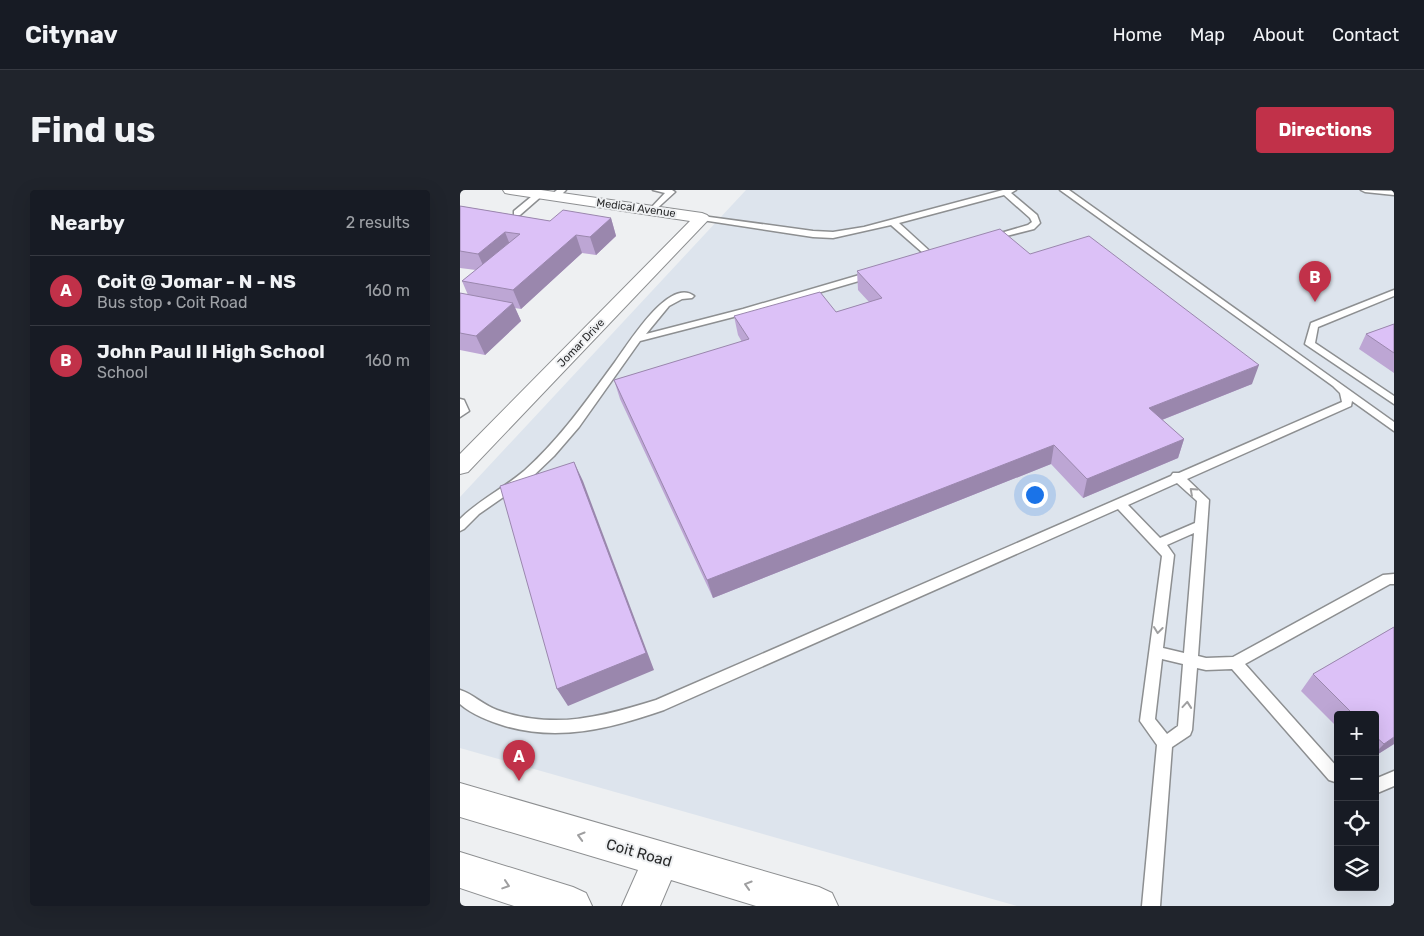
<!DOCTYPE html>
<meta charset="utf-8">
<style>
body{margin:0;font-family:Rubik,sans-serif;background:#20242c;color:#f1f3f6}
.controls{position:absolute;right:15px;bottom:15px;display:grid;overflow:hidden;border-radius:5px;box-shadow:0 5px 20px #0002}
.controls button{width:45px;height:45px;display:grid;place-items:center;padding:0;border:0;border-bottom:1px solid #363941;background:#171b24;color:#f1f3f6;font:25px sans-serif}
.you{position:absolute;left:574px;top:304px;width:18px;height:18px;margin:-12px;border:4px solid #fff;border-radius:50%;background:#1a73e8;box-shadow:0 0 0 8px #1a73e833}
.badge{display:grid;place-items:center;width:32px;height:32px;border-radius:50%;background:#c13149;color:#fff;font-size:16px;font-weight:700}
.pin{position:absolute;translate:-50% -41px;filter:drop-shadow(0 1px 2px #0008)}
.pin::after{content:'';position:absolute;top:26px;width:18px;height:15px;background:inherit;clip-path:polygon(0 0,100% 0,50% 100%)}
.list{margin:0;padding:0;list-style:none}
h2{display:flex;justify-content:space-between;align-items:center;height:65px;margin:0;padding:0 20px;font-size:21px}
h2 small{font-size:16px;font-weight:400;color:#9ea1a6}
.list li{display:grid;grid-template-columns:32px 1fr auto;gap:15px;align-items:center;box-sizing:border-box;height:70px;padding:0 20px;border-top:1px solid #363941}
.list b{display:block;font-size:19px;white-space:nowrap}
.list p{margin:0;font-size:16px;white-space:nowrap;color:#9ea1a6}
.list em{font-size:16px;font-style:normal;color:#9ea1a6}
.icon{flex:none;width:28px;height:28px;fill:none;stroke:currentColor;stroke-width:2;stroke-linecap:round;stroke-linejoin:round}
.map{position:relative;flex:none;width:934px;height:716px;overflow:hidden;border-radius:5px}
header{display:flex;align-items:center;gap:30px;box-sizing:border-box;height:70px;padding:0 25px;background:#171b24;border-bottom:1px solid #363941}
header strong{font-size:24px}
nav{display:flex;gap:28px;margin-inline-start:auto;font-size:18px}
.intro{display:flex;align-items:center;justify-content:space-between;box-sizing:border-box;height:120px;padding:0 30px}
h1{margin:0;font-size:35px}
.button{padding:12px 22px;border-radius:5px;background:#c13149;color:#fff;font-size:18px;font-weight:700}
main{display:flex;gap:30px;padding:0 30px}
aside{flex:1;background:#171b24;border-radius:5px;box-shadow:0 5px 20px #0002}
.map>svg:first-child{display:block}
.built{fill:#dde4ed;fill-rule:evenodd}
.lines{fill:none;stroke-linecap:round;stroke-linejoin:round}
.lane-casing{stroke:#8d8f91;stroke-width:3}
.street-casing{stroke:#8d8f91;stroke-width:2}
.secondary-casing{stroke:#8d8f91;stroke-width:2}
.lane{fill:#fff;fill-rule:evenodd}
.street{fill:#fff;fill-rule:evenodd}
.secondary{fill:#fff;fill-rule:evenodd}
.wall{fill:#bda6d4}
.shaded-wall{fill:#9a87ad}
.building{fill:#dcc1f7;stroke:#9a87ad}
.oneway{stroke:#9f9fa0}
.labels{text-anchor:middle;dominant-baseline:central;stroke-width:4;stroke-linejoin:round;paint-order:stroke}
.far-street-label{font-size:11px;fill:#292a2b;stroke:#eef0f2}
.near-street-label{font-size:15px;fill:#292a2b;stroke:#eef0f2}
</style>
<header>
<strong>Citynav</strong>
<nav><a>Home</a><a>Map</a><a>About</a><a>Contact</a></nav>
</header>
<div class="intro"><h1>Find us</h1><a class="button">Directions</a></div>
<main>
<aside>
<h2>Nearby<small>2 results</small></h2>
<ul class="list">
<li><span class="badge">A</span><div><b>Coit @ Jomar - N - NS</b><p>Bus stop · Coit Road</p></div><em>160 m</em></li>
<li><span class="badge">B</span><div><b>John Paul II High School</b><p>School</p></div><em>160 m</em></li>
</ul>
</aside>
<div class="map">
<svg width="934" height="716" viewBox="0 0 934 716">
<rect width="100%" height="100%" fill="#eef0f2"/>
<path class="built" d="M286,0H934V716H557L0,558V307ZM878,525H915V697H878Z"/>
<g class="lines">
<defs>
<path id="lane" d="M97,0H106L97,9H91V5Z
M193,0H212L215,2L192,23L188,21L205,3Z
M543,0H556L551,3L577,25L580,33L574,39L527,51V47L568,35L572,32L570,28L544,5L439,33L474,65V69L471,70L431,35L373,48L353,47L242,30L238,28L242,26L353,41L373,42L404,37Z
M600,0H609L934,232V241L892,211L891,216L727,289L749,310L738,466L746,468L773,467L923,385L934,384V394H930L785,474L878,578V593L869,590L772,479L746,480L737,478L732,540L730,545L712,557L700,716H682L697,555L680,531L702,366L658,319L204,520C152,538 100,552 45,536C29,531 13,525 0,514V500C13,504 23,515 37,520C94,540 141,527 196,510L711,286L713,283H719L882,212L880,203L873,196ZM717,293L737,311L735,333L700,348L668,315ZM734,343L724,463L703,458L714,365L707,355ZM702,469L723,474L718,536L707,544L695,529Z
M901,0L934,1V5L905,2Z
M77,2L84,4L60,25H54V21Z
M413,81L416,82V86L289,123L180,151L119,237L94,266L71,288L19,324L4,339L0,341V329C19,310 44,298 64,281C100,249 127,210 155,172C167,156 209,86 234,106L232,108L222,109L209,116L186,144L283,119Z
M934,100V106L858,137L855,153L934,206V214L845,154L851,133Z
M0,209L4,210L9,221L0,227Z
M934,581V596L915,604V589Z"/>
<path id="street" d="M43,0H81L242,23L247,25L250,28L8,282L0,284V264L230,31L50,4L45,3Z"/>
<path id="secondary" d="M0,593L359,697L372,703L378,716H296L211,690L200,716H162L178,680L0,627Z
M0,662L113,697L126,703L132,716H54L0,698Z"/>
</defs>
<use href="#lane" class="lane-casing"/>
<use href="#street" class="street-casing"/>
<use href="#secondary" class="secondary-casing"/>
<use href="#lane" class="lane"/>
<use href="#street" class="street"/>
<use href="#secondary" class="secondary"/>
</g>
<path class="wall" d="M0,16L90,31L151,28L156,46L136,65L122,63L61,119L55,118L61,131L25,165L0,160V103L8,105L2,91L16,80L0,78Z
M570,64L792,194L702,230L724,249L718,268L623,308L591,274L253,408L160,209L154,190L282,152L278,145L274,126L376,122L409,112L398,100L397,81Z
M934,134V183L899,159L906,144Z
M934,437V554L915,566V525H878V538L841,501L853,484Z"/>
<path class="shaded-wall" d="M151,28L156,46L136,65L130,47Z
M45,42L52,60L26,82L18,64Z
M116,45L122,63L61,119L53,100Z
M53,113L61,131L25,165L16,146Z
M799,175L792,194L684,237L689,218Z
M724,249L718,268L623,308L627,289Z
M594,255L591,274L253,408L247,390Z
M114,272L123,291L194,480L108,516L97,499Z
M934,547V554L915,566V563L924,554Z"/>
<path class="building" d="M0,16L90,31L103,20L151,28L130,47L116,45L53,100L2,91L60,44L45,42L18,64L0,61Z
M540,39L570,64L629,46L799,175L689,218L724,249L627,289L594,255L247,390L154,190L289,149L274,126L360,102L376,122L422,108L397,81Z
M0,103L53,113L16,146L0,143Z
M934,134V163L906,144Z
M114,272L186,463L97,499L40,296Z
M934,437V547L924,554L915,546V525H894L853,484Z"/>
<defs><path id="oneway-chevron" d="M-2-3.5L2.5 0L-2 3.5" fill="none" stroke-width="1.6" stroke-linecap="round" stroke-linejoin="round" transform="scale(1.25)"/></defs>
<g class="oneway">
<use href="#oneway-chevron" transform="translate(733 301) rotate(-138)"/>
<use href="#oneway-chevron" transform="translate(698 440) rotate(97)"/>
<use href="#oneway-chevron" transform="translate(727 515) rotate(-85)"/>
<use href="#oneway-chevron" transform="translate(121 646) rotate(-164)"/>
<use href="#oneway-chevron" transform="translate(46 695) rotate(18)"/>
<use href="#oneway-chevron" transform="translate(288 695) rotate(-163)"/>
</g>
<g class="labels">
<g class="far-street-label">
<text transform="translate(176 18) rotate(8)">Medical Avenue</text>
<text transform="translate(121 153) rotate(-46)">Jomar Drive</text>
</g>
<g class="near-street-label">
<text transform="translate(179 663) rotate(16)">Coit Road</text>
</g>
</g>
</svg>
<div class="controls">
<button>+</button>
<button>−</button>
<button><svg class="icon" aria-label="locate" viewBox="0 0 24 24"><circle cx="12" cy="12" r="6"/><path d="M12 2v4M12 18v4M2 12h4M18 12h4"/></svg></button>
<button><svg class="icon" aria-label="layers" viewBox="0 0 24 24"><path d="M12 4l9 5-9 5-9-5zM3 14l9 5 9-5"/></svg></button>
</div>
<div class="you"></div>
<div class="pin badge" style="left:59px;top:591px">A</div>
<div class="pin badge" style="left:855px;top:112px">B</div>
</div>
</main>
